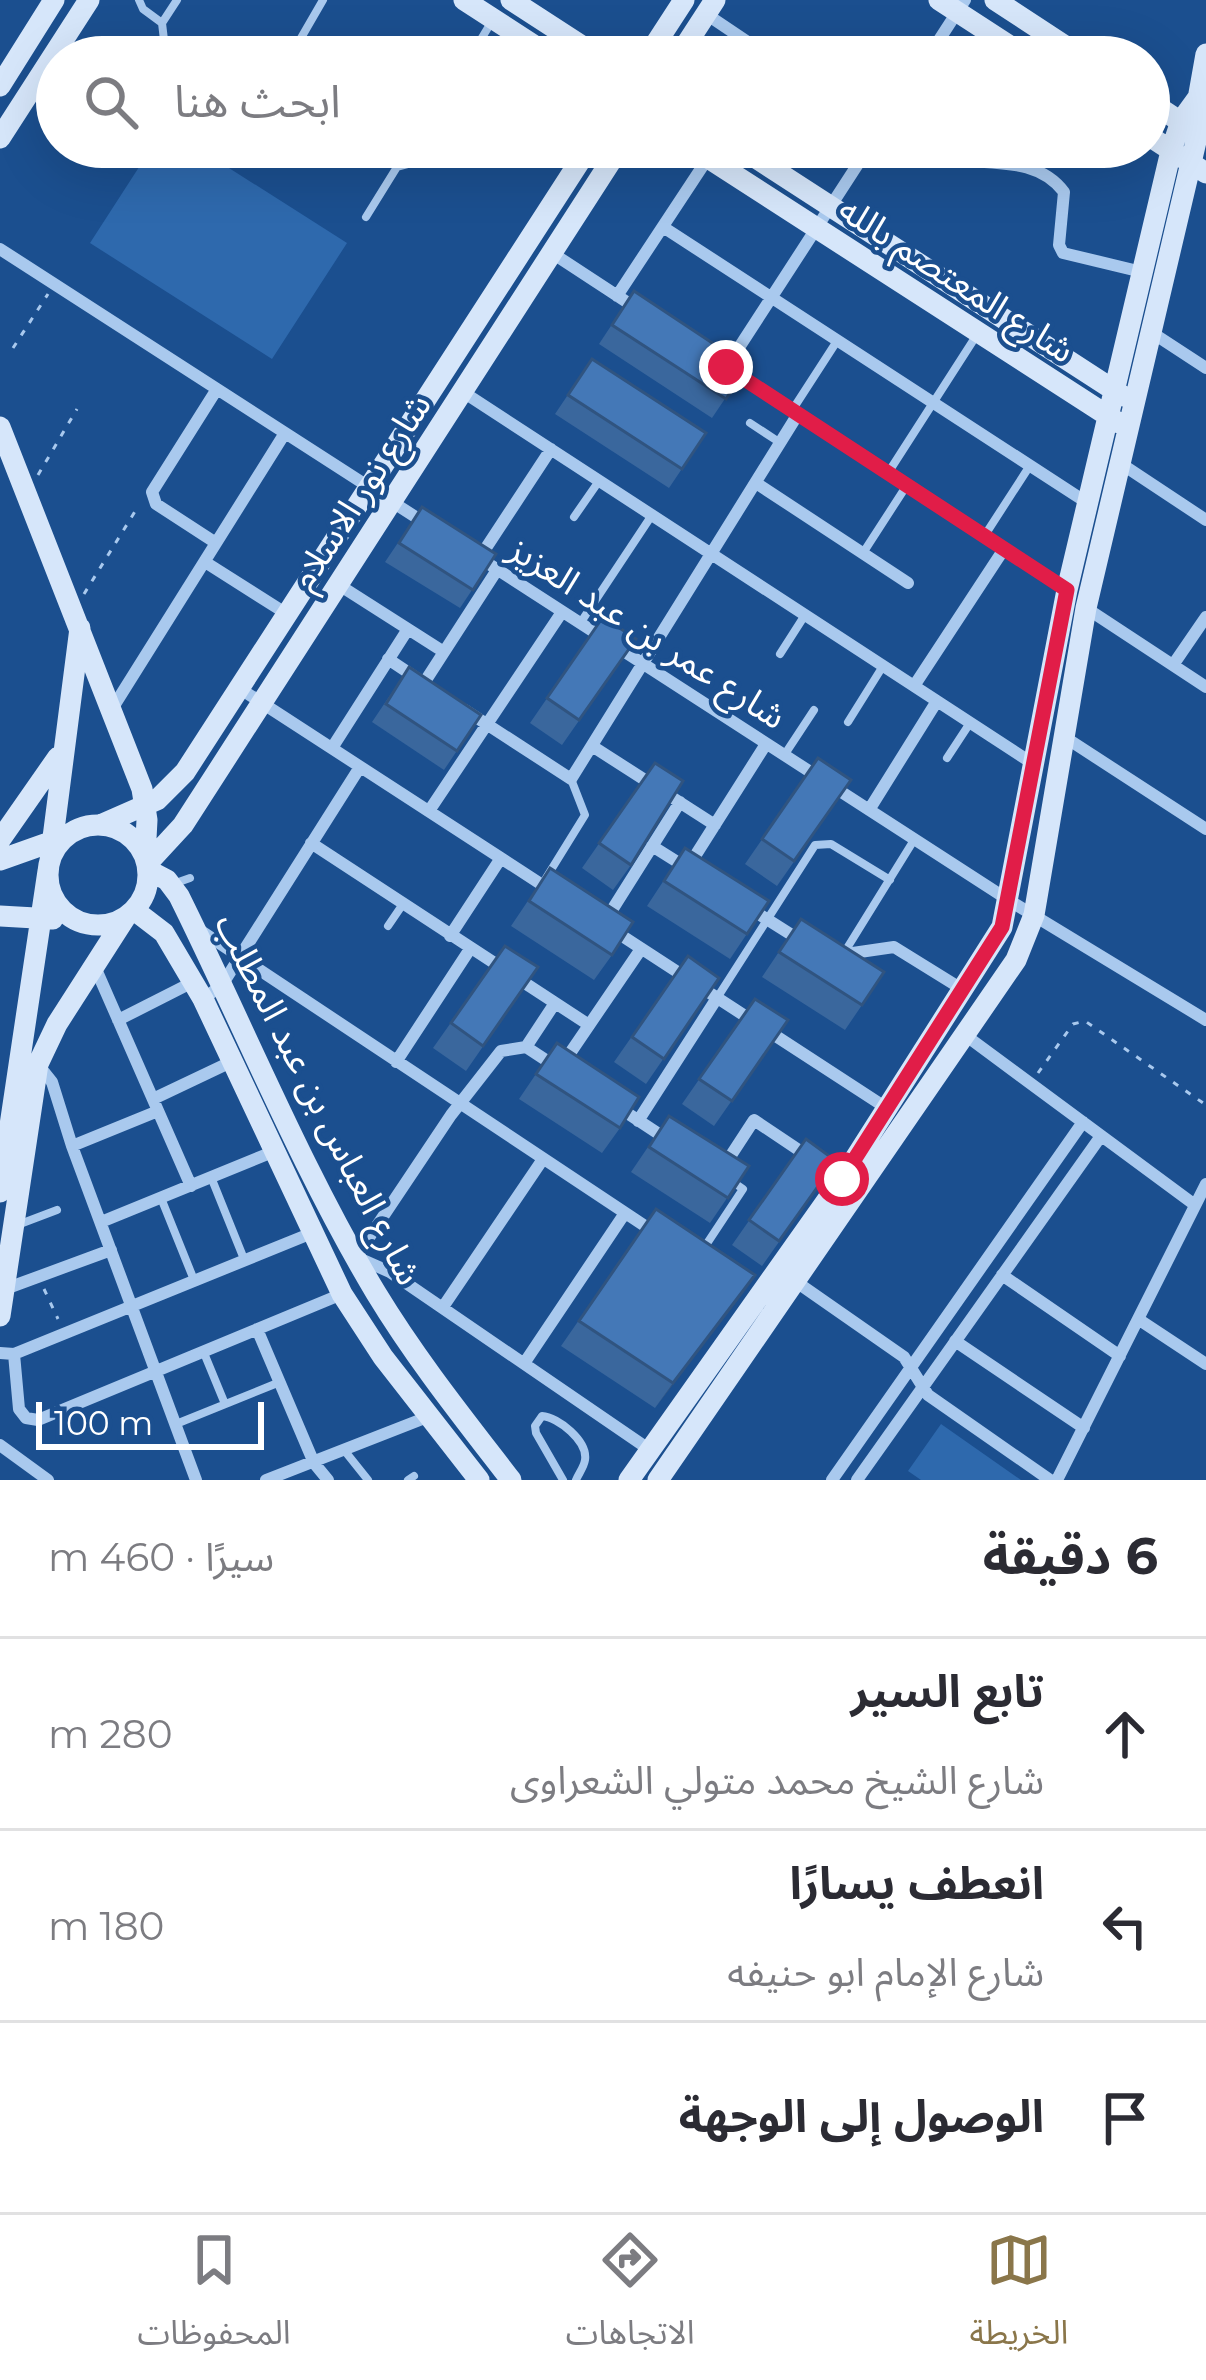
<!DOCTYPE html>
<html lang="ar">
<meta charset="utf-8">
<style>
body{margin:0;font-family:Montserrat,"Noto Sans Arabic",sans-serif;background:#f7f7f7;color:#2b2b33;direction:rtl}
.scale{position:absolute;left:36px;bottom:30px;width:228px;box-sizing:border-box;padding-left:12px;border:6px solid #fff;border-top:0;font-size:33px;line-height:42px;white-space:nowrap;color:#fff;-webkit-text-stroke:9px #1b4f8f;paint-order:stroke}
.stop{position:absolute;width:36px;height:36px;margin:-27px;border:9px solid #e11d48;border-radius:50%;background:#fff}
.stop.end{background:#e11d48;border-color:#fff;box-shadow:0 3px 12px #0008}
.list{margin:0;padding:0;list-style:none}
h2{display:flex;justify-content:space-between;align-items:center;height:156px;margin:0;padding:0 48px;font-size:51px}
h2 small{font-size:39px;font-weight:400;color:#7c7c81}
.list li{display:grid;grid-template-columns:78px 1fr auto;gap:36px;align-items:center;box-sizing:border-box;height:192px;padding:0 48px;border-top:3px solid #e1e1e2}
.list b{display:block;font-size:45px;white-space:nowrap}
.list p{margin:0;font-size:39px;white-space:nowrap;color:#7c7c81}
.list em{font-size:39px;font-style:normal;color:#7c7c81}
.icon{flex:none;width:66px;height:66px;fill:none;stroke:currentColor;stroke-width:2;stroke-linecap:round;stroke-linejoin:round}
.map{position:relative;flex:none;width:1206px;height:1480px;overflow:hidden;direction:ltr}
.search{position:absolute;background:#fff;box-shadow:0 12px 48px #0002;left:36px;right:36px;top:36px;height:132px;display:flex;align-items:center;gap:30px;box-sizing:border-box;padding:0 42px;border-radius:66px;color:#7c7c81;font-size:45px}
.sheet{height:732px;background:#fff}
nav{display:flex;justify-content:space-around;align-items:center;box-sizing:border-box;height:168px;border-top:3px solid #e1e1e2;background:#fff;font-size:33px;color:#7c7c81}
nav a{display:grid;justify-items:center;gap:6px}
nav .on{color:#8a764a}
.map>svg:first-child{display:block}
.green{fill:#2e69ad}
.lines{fill:none;stroke-linecap:round;stroke-linejoin:round}
.path{stroke:#a9c9ee;stroke-width:3;stroke-dasharray:6 9;stroke-linecap:butt}
.lane{stroke:#a9c9ee;stroke-width:8}
.street{stroke:#a9c9ee;stroke-width:12}
.secondary{stroke:#d6e6fa;stroke-width:21}
.wall{fill:#3a679d}
.shaded-wall{fill:#305480}
.building{fill:#4478b7;stroke:#305480;stroke-width:3}
.route{stroke:#e11d48;stroke-width:15}
.labels{text-anchor:middle;dominant-baseline:central;stroke-width:9;stroke-linejoin:round;paint-order:stroke}
.street-label{font-size:36px;fill:#fff;stroke:#1b4f8f}
</style>
<div class="map">
<svg width="1206" height="1480" viewBox="0 0 1206 1480">
<rect width="100%" height="100%" fill="#1b4f8f"/>
<path class="green" d="M152,147H196L347,243L272,359L90,243Z
M941,1424L1021,1480H921L908,1471Z"/>
<g class="lines">
<path class="path" d="M13,348L48,294
M38,475L77,409
M84,594L139,505
M1038,1073L1073,1024L1085,1021L1206,1105
M44,1289L58,1319"/>
<path class="lane" d="M139,0L143,9L162,23L166,57
M162,23L177,0
M471,56L492,21
M290,57L323,0
M392,147L397,167
M366,217L397,167L473,147
M793,409L837,341
M750,423L779,442
M888,473L978,333
M574,517L599,481
M985,535L1029,467
M863,553L907,485
M581,622L652,515
M780,654L805,615
M848,722L883,666
M785,754L814,710
M947,758L970,723
M546,878L585,815L571,779
M173,884L190,878
M388,926L403,904
M844,953L914,840
M717,998L815,845L831,844L890,880
M211,1177L244,1259
M161,1198L194,1280
M20,1224L57,1210
M704,1248L743,1189L730,1180
M204,1353L225,1404
M176,1424L280,1382
M344,1450L368,1480
M408,1480L414,1476
M563,1480L536,1433L535,1426L542,1416C558,1417 588,1441 585,1460C584,1467 579,1473 576,1480"/>
<path class="street" d="M706,14L770,57
M928,57L965,0
M914,147C959,175 1029,145 1064,192L1059,245L1063,253L1142,272
M663,227L1086,502
M0,249L428,525
M552,253L639,310
M617,296L708,158
M1151,332L1206,368
M727,366L869,147
M726,367L1067,590
M460,390L1032,763
M1120,463L1206,520
M756,483L908,583
M216,543L156,504L152,492L217,389
M475,555L1010,901L1206,1020
M480,557L551,449
M205,562L287,614
M339,585L444,652
M1086,608L1206,687
M388,659L418,679
M1173,665L1206,617
M424,683L497,570
M914,686L1004,549
M239,688L550,890
M112,709L285,433
M465,710L571,779L798,414
M1063,736L1206,829
M592,746L715,825
M332,748L408,629
M869,810L937,701
M429,811L562,612
M311,843L589,1025
M652,846L687,868
M690,864L766,744
M749,908L803,942
M607,918L680,802
M613,930L888,1109
M201,931L654,1232
M450,936L501,858
M839,955L894,947L965,991
M95,967L191,1186
M203,999L222,985L360,767
M555,1003L526,1047L501,1051L451,1115L356,1257L390,1272L650,1450
M118,1020L193,982
M965,1035L1195,1205
M526,1047L558,1068
M36,1062L52,1082L72,1146L196,1480
M396,1062L470,949
M564,1062L641,949
M153,1099L233,1061
M615,1105L668,1140
M638,1121L717,998
M72,1146L158,1111
M724,1166L754,1120L842,1179
M101,1222L275,1151
M1002,1275L1120,1356
M795,1281L904,1357L928,1395L1050,1480
M5,1289L111,1250
M443,1307L543,1159
M1138,1319L1206,1364
M257,1329L314,1463L328,1480
M955,1341L1084,1428
M0,1353L14,1354L312,1233
M14,1354L19,1409L26,1418L38,1420L342,1294
M525,1362L625,1213
M0,1445L48,1480
M266,1480L430,1416
M832,1480L1083,1122
M857,1480L1101,1136
M1057,1480L1206,1184"/>
<path class="secondary" d="M464,0L552,57
M511,0L599,57
M939,0L1027,57
M995,0L1082,57
M647,57L684,0
M678,57L715,0
M0,86L54,0
M1149,101L1190,128
M1149,136L1206,173
M0,138L89,0
M691,147L1119,423
M739,147L1123,396
M0,427L142,789L147,820L145,857
M100,825L157,800L185,772L589,147
M48 875a50 50 0 1 1 100 0a50 50 0 1 1-100 0Z
M0,840L58,757
M51,853L80,628
M0,860L62,838
M147,864L183,825L620,147
M148,870L167,880L179,896C244,1027 301,1168 376,1293C416,1359 464,1419 511,1480
M134,910L164,933L203,999L342,1294L383,1357L479,1480
M0,916L53,919
M0,1192L48,871
M0,1316L38,1064L57,1024L125,918
M629,1480L842,1179L1002,927L1067,590L1171,151L1181,121L1197,99
M658,1480L1016,960L1034,915L1086,608L1198,133V99L1206,54"/>
</g>
<path class="wall" d="M634,291L747,366L712,418L599,344Z
M592,359L706,433L669,488L555,414Z
M422,507L496,554L460,608L385,562Z
M603,617L636,639L562,745L530,723Z
M409,667L481,715L444,770L372,722Z
M818,758L851,780L777,886L745,864Z
M655,763L631,865L613,890L582,868Z
M685,848L769,901L730,959L647,906Z
M550,868L612,955L594,980L511,926Z
M801,919L862,1005L845,1030L762,977Z
M505,946L538,967L466,1071L433,1048Z
M688,956L719,978L646,1084L614,1062Z
M755,999L788,1020L714,1126L682,1104Z
M557,1043L620,1128L602,1153L519,1099Z
M669,1116L749,1166L710,1223L631,1172Z
M806,1139L836,1161L762,1266L732,1245Z
M656,1209L755,1275L655,1408L561,1346Z"/>
<path class="shaded-wall" d="M755,1275L738,1300L655,1408L673,1383Z"/>
<path class="building" d="M634,291L747,366L726,399L612,325Z
M592,359L706,433L682,469L568,395Z
M422,507L496,554L473,590L399,543Z
M603,617L636,639L579,720L547,698Z
M409,667L481,715L457,751L386,704Z
M818,758L851,780L794,861L762,839Z
M655,763L683,781L631,865L599,843Z
M685,848L769,901L747,934L664,881Z
M550,868L633,922L612,955L529,901Z
M801,919L884,972L862,1005L779,952Z
M505,946L538,967L483,1046L451,1023Z
M688,956L719,978L664,1059L632,1037Z
M755,999L788,1020L732,1101L699,1079Z
M557,1043L639,1097L620,1128L536,1074Z
M669,1116L749,1166L728,1198L649,1147Z
M806,1139L836,1161L779,1241L749,1220Z
M656,1209L755,1275L673,1383L579,1321Z"/>
<g class="lines">
<path class="route" d="M726,367L1067,590L1002,927L842,1179"/>
</g>
<g class="labels">
<g class="street-label">
<text transform="translate(957 279) rotate(33)">شارع المعتصم بالله</text>
<text transform="translate(360 491) rotate(-57)">شارع نور الاسلام</text>
<text transform="translate(648 632) rotate(33)">شارع عمر بن عبد العزيز</text>
<text transform="translate(319 1099) rotate(63)">شارع العباس بن عبد المطلب</text>
</g>
</g>
</svg>
<div class="scale">100 m</div>
<div class="stop" style="left:842px;top:1179px"></div>
<div class="stop end" style="left:726px;top:367px"></div>
<div class="search"><svg class="icon" aria-label="search" viewBox="0 0 24 24"><circle cx="10" cy="10" r="6"/><path d="M15 15l6 6"/></svg>ابحث هنا</div>
</div>
<section class="sheet">
<h2>6 دقيقة<small>سيرًا · 460 m</small></h2>
<ul class="list">
<li><svg class="icon" aria-label="ahead" viewBox="0 0 24 24"><path d="M12 20V5M6 11l6-6 6 6"/></svg><div><b>تابع السير</b><p>شارع الشيخ محمد متولي الشعراوى</p></div><em>280 m</em></li>
<li><svg class="icon" aria-label="left" viewBox="0 0 24 24"><path d="M17 20v-9H6M10 6l-5 5 5 5"/></svg><div><b>انعطف يسارًا</b><p>شارع الإمام ابو حنيفه</p></div><em>180 m</em></li>
<li><svg class="icon" aria-label="arrive" viewBox="0 0 24 24"><path d="M6 21V4h12l-3 4 3 4H6"/></svg><div><b>الوصول إلى الوجهة</b></div></li>
</ul>
</section>
<nav>
<a class="on"><svg class="icon" aria-label="map" viewBox="0 0 24 24"><path d="M3 6l6-2 6 2 6-2v14l-6 2-6-2-6 2zM9 4v14M15 6v14"/></svg>الخريطة</a>
<a><svg class="icon" aria-label="directions" viewBox="0 0 24 24"><path d="M12 3l9 9-9 9-9-9zM9 14v-3h6M13 9l2 2-2 2"/></svg>الاتجاهات</a>
<a><svg class="icon" aria-label="saved" viewBox="0 0 24 24"><path d="M7 4h10v16l-5-4-5 4z"/></svg>المحفوظات</a>
</nav>
